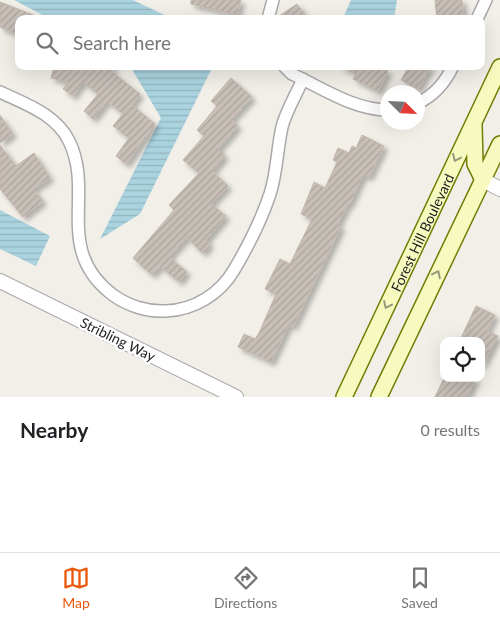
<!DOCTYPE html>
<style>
body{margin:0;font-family:Lato,sans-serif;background:#f6f6f6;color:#202124}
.controls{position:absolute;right:15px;bottom:15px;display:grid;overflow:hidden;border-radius:10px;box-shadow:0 5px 20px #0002}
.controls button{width:45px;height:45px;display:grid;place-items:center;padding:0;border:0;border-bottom:1px solid #e0e0e0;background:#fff;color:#202124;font:25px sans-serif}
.compass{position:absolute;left:380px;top:85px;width:45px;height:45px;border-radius:50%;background:#fff;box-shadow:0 5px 20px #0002;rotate:114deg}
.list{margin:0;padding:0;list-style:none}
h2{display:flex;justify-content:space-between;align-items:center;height:65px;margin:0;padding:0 20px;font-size:21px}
h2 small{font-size:16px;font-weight:400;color:#757577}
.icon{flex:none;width:28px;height:28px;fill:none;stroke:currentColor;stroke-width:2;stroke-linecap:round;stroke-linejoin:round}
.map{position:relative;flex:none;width:500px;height:397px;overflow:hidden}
.search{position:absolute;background:#fff;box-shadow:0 5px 20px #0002;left:15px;right:15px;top:15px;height:55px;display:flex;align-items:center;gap:12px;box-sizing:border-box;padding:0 18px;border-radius:10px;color:#757577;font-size:19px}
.sheet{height:155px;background:#fff}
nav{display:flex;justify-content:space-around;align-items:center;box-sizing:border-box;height:70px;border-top:1px solid #e0e0e0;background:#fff;font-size:14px;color:#757577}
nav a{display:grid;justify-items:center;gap:2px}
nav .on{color:#ea580c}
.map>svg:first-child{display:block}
.water{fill:url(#water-rules)}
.building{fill:url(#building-hatch);stroke:#c4b6ab;filter:url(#shadow)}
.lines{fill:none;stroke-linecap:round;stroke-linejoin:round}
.minor-casing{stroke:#a9a9a9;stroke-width:14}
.tertiary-casing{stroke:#a9a9a9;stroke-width:16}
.secondary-casing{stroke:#707d05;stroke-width:18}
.minor{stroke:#fff;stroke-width:11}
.tertiary{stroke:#fff;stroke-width:14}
.secondary{stroke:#f7fabf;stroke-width:15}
.oneway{stroke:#979978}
.labels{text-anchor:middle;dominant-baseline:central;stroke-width:5;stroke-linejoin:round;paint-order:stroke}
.street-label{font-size:14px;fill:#222;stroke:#fff}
</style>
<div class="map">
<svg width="500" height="397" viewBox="0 0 500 397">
<defs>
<pattern id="water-rules" width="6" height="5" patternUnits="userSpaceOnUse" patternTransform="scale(1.25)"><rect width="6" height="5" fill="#aad3df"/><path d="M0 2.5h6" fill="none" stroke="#92b5bf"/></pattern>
<pattern id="building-hatch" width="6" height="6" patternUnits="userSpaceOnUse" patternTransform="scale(1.25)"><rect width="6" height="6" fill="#c7bfb8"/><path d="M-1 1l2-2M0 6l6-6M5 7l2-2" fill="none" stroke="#aba49e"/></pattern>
<filter id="shadow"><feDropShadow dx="4" dy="4" stdDeviation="2.5" flood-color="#0004"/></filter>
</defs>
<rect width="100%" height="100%" fill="#f2efe9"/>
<path class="water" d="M14,0H133L173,19H50Z
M351,0H397L394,19L343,18Z
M130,66H213L140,214L100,239L161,118Z
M0,210L50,236L36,266L0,249Z"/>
<path class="building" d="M191,0H241L237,15L191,4Z
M435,0H462L464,19H437Z
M0,2L41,18V19H19V35L0,27Z
M297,4L308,19H276V18Z
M54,66L82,71L86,66H115L111,71L140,94L132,105L155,124L126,164L116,156L129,138L113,126L123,114L107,101L93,119L84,111L98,94L83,82L73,96L63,89L68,82L51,78Z
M339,66H377L388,71L378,91L353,79L356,74Z
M409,66H431L418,89L401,80Z
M231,78L252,97L231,120L238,126L218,149L225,156L212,171L228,186L211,204L226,216L206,240L210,245L202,253L187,237L169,257L187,272L179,282L160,266L152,275L133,258L174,210L169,205L199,173L183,160L204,136L197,130L217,106L211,101Z
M0,115L13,134L0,143Z
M362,135L384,146L369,177L363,175L349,205L348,204L337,225L341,227L293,327L289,324L271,362L238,347L244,334L255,339L259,333L276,294L265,289L280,259L290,264L312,219L301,214L314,182L325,188L337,162L333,160L338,148L349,153L352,146L356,148Z
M0,145L16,166L34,153L50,178L33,189L43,201L23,217L0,189Z
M476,306L495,315L487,331L498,336L481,367V341H467L461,338Z
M444,378H476L467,397H435Z"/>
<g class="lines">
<defs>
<path id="minor" d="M268,19L273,0
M477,19L486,0
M284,66L292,74C322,88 354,110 388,110
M0,92C25,104 56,114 69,141C95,193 53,250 113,295C128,306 148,312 166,311C194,310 220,294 234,270C247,248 262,218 270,194C277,173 277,149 282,127C286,111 296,95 303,79
M418,103C435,95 445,83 453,66"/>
<path id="tertiary" d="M483,180L500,189
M0,281L236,397"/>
<g id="secondary">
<path d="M474,125L475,164L483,180"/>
<path id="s1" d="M344,397L500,67"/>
<path d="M379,397L500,144"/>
</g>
</defs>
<use href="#minor" class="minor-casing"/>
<use href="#tertiary" class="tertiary-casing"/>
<use href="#secondary" class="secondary-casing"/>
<use href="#minor" class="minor"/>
<use href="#tertiary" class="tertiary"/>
<use href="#secondary" class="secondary"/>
</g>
<defs><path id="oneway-chevron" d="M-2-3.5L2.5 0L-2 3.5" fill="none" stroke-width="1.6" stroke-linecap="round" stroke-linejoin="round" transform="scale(1.25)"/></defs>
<g class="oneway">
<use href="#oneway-chevron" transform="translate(456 158) rotate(115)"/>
<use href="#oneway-chevron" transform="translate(437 274) rotate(-64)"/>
<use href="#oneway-chevron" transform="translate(387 305) rotate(115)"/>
</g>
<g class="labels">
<g class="street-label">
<text stroke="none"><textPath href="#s1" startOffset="182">Forest Hill Boulevard</textPath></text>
<text transform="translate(118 339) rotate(26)">Stribling Way</text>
</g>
</g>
</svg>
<div class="controls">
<button><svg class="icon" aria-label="locate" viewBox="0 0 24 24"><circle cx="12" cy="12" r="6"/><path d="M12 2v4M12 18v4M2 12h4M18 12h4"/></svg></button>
</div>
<svg class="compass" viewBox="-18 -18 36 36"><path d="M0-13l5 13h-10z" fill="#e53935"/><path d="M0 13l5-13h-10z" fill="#757577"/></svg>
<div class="search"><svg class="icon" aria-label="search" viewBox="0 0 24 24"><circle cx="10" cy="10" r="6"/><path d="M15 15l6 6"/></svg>Search here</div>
</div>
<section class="sheet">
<h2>Nearby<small>0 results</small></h2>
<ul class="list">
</ul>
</section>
<nav>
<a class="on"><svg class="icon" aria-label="map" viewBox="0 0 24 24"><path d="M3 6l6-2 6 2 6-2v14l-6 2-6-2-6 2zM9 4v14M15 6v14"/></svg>Map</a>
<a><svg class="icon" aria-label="directions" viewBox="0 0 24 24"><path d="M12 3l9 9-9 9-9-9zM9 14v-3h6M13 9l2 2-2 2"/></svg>Directions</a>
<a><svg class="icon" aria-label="saved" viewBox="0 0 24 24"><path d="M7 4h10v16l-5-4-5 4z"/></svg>Saved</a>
</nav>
